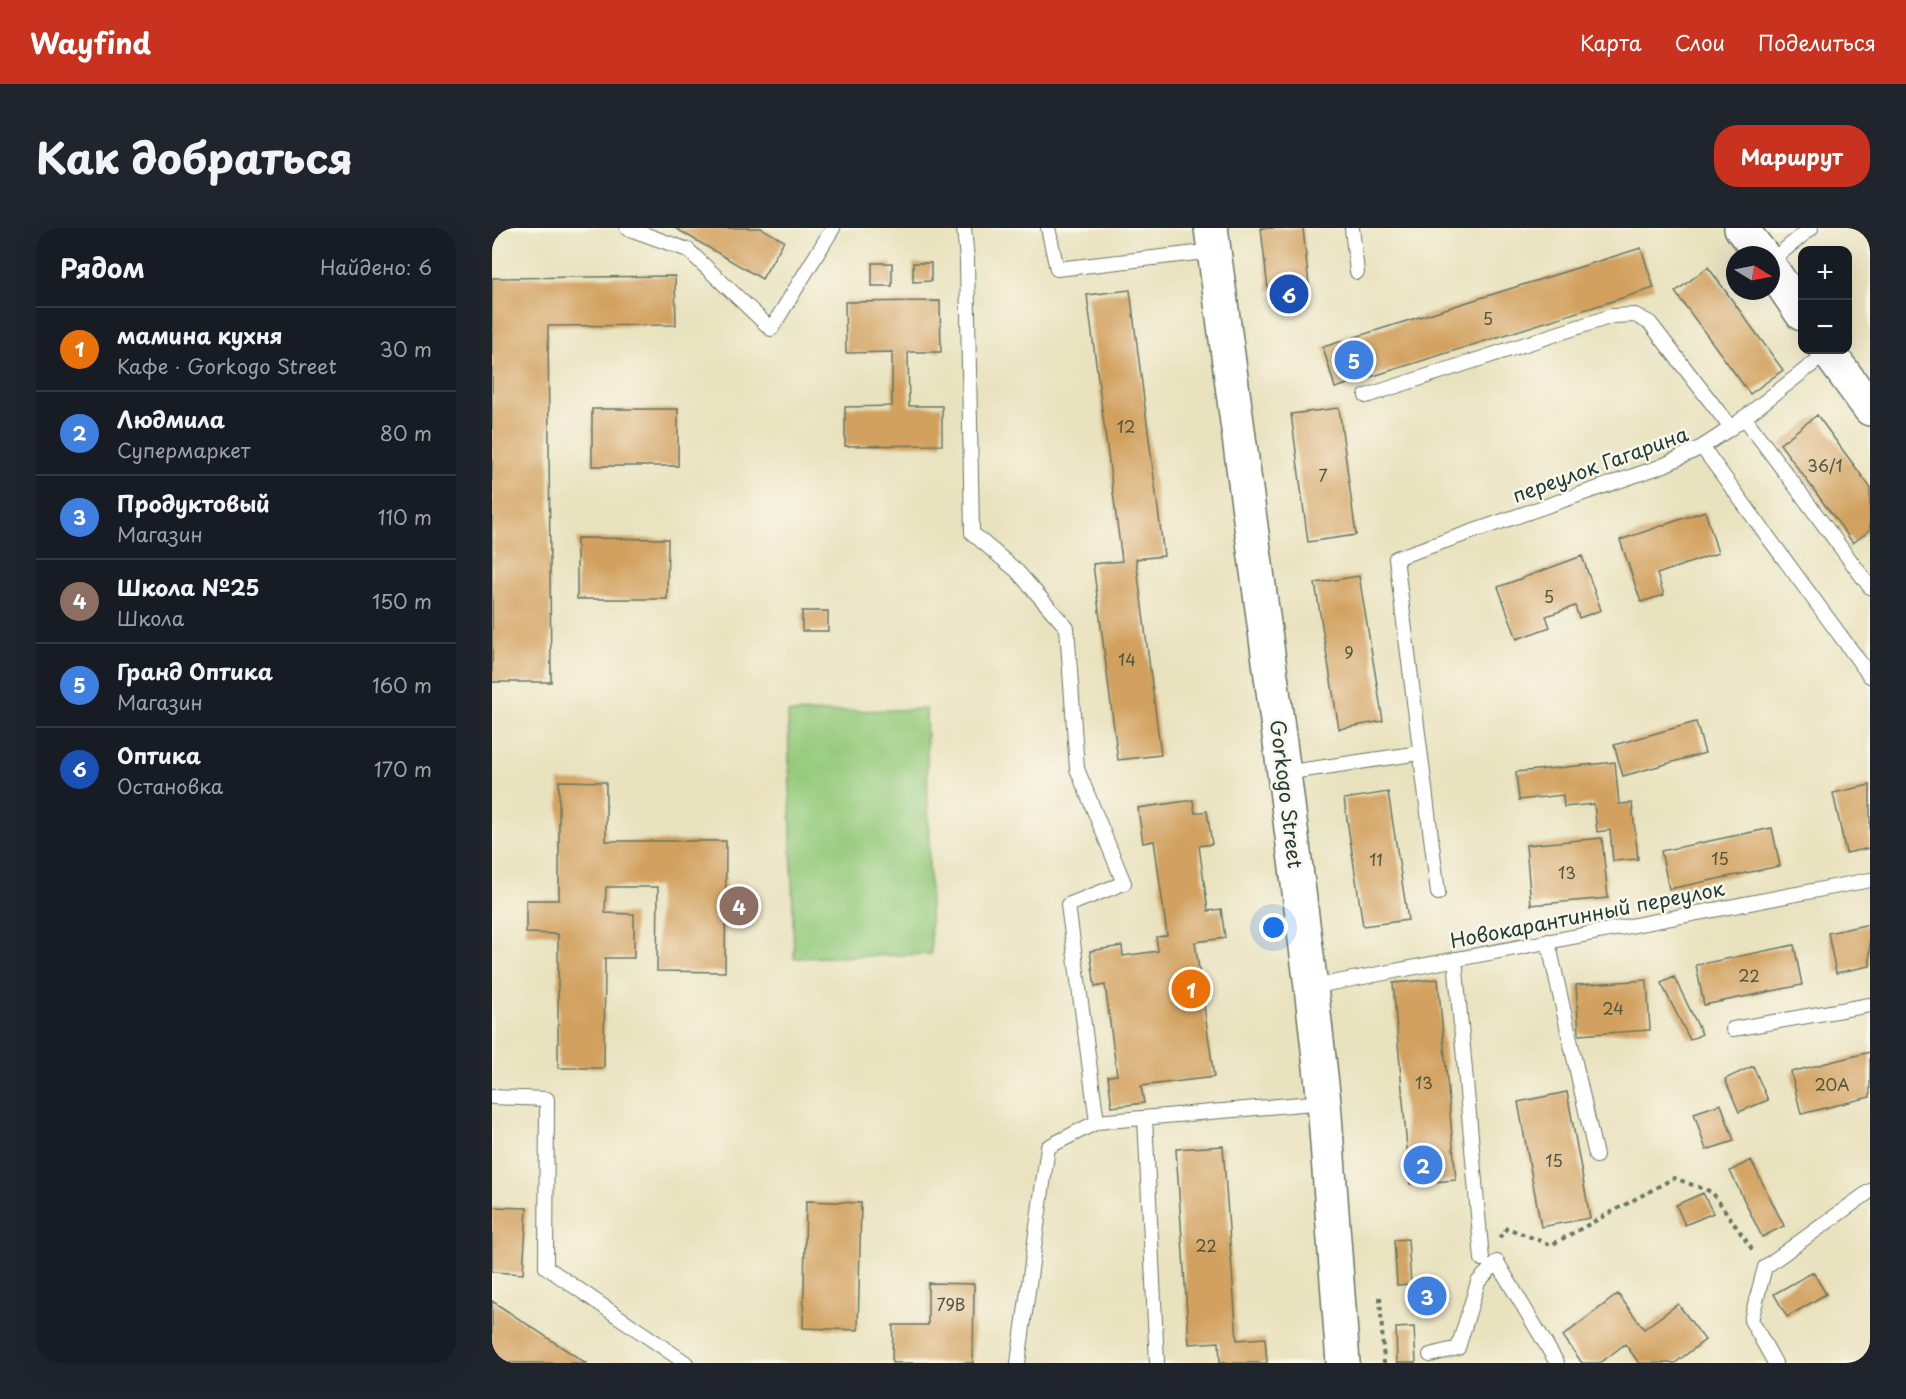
<!DOCTYPE html>
<html lang="ru">
<meta charset="utf-8">
<style>
body{margin:0;font-family:"Playpen Sans",sans-serif;background:#20242c;color:#f1f3f6}
.controls{position:absolute;right:18px;top:18px;display:grid;overflow:hidden;border-radius:12px;box-shadow:0 6px 24px #0002}
.controls button{width:54px;height:54px;display:grid;place-items:center;padding:0;border:0;border-bottom:2px solid #363941;background:#171b24;color:#f1f3f6;font:30px sans-serif}
.compass{position:absolute;left:1234px;top:18px;width:54px;height:54px;border-radius:50%;background:#171b24;box-shadow:0 6px 24px #0002;rotate:100deg}
.you{position:absolute;left:782px;top:700px;width:21px;height:21px;margin:-15px;border:4px solid #fff;border-radius:50%;background:#1a73e8;box-shadow:0 0 0 9px #1a73e833}
.badge{display:grid;place-items:center;width:39px;height:39px;border-radius:50%;background:#c8321e;color:#fff;font-size:20px;font-weight:700}
.pin{position:absolute;translate:-50% -50%;border:3px solid #fff;box-shadow:0 2px 6px #0006}
.list{margin:0;padding:0;list-style:none}
h2{display:flex;justify-content:space-between;align-items:center;height:78px;margin:0;padding:0 24px;font-size:26px}
h2 small{font-size:20px;font-weight:400;color:#9ea1a6}
.list li{display:grid;grid-template-columns:39px 1fr auto;gap:18px;align-items:center;box-sizing:border-box;height:84px;padding:0 24px;border-top:2px solid #363941}
.list b{display:block;font-size:22px;white-space:nowrap}
.list p{margin:0;font-size:20px;white-space:nowrap;color:#9ea1a6}
.list em{font-size:20px;font-style:normal;color:#9ea1a6}
.map{position:relative;flex:none;width:1378px;height:1135px;overflow:hidden;border-radius:24px}
header{display:flex;align-items:center;gap:36px;box-sizing:border-box;height:84px;padding:0 30px;background:#c8321e;color:#fff}
header strong{font-size:28px}
nav{display:flex;gap:33px;margin-inline-start:auto;font-size:21px}
.intro{display:flex;align-items:center;justify-content:space-between;box-sizing:border-box;height:144px;padding:0 36px}
h1{margin:0;font-size:42px}
.button{padding:15px 27px;border-radius:24px;background:#c8321e;color:#fff;font-size:21px;font-weight:700}
main{display:flex;gap:36px;padding:0 36px}
aside{flex:1;background:#171b24;border-radius:24px;box-shadow:0 6px 24px #0002}
.map>svg:first-child{display:block}
.green{fill:#95ca7c;stroke:#5a8458;stroke-width:1.5}
.building{fill:#d2a15e}
.lines{fill:none;stroke-linecap:round;stroke-linejoin:round}
.lane-casing{stroke:#667764;stroke-width:16}
.secondary-casing{stroke:#667764;stroke-width:36}
.primary-casing{stroke:#667764;stroke-width:36}
.path{stroke:#667764;stroke-width:4;stroke-dasharray:4.5 4.5;stroke-linecap:butt}
.lane{stroke:#fff;stroke-width:14}
.secondary{stroke:#fff;stroke-width:33}
.primary{stroke:#fff;stroke-width:33}
.labels{text-anchor:middle;dominant-baseline:central;stroke-width:5;stroke-linejoin:round;paint-order:stroke}
.number-label{font-size:16px;fill:#4c563e}
.street-label{font-size:20px;fill:#1f3d34;stroke:#fbf7ec}
</style>
<header>
<strong>Wayfind</strong>
<nav><a>Карта</a><a>Слои</a><a>Поделиться</a></nav>
</header>
<div class="intro"><h1>Как добраться</h1><a class="button">Маршрут</a></div>
<main>
<aside>
<h2>Рядом<small>Найдено: 6</small></h2>
<ul class="list">
<li><span class="badge" style="background:#e8710a">1</span><div><b>мамина кухня</b><p>Кафе · Gorkogo Street</p></div><em>30 m</em></li>
<li><span class="badge" style="background:#3f7fe0">2</span><div><b>Людмила</b><p>Супермаркет</p></div><em>80 m</em></li>
<li><span class="badge" style="background:#3f7fe0">3</span><div><b>Продуктовый</b><p>Магазин</p></div><em>110 m</em></li>
<li><span class="badge" style="background:#8d6e63">4</span><div><b>Школа №25</b><p>Школа</p></div><em>150 m</em></li>
<li><span class="badge" style="background:#3f7fe0">5</span><div><b>Гранд Оптика</b><p>Магазин</p></div><em>160 m</em></li>
<li><span class="badge" style="background:#1a4fb4">6</span><div><b>Оптика</b><p>Остановка</p></div><em>170 m</em></li>
</ul>
</aside>
<div class="map">
<svg width="1378" height="1135" viewBox="0 0 1378 1135">
<rect width="100%" height="100%" fill="#fbf7ec"/>
<filter id="ink" filterUnits="userSpaceOnUse"><feTurbulence type="fractalNoise" baseFrequency=".0167" numOctaves="2"/><feDisplacementMap in="SourceGraphic" scale="12" xChannelSelector="R" yChannelSelector="G"/><feConvolveMatrix kernelMatrix="1 2 1 2 8 2 1 2 1" color-interpolation-filters="sRGB"/></filter>
<filter id="wash" filterUnits="userSpaceOnUse"><feTurbulence type="fractalNoise" baseFrequency=".008" numOctaves="4" result="noise"/><feDisplacementMap in="SourceGraphic" scale="24" xChannelSelector="R" yChannelSelector="G"/><feGaussianBlur stdDeviation="1.35" result="paint"/><feColorMatrix in="noise" values="0 0 0 0 0 0 0 0 0 0 0 0 0 0 0 0 0 1.4 0 .05"/><feComposite in="paint" operator="in"/></filter>
<g filter="url(#wash)">
<rect width="100%" height="100%" fill="#e9e2be"/>
<path class="green" d="M434,481L439,726L302,730L296,485Z"/>
<g id="blocks">
<path class="building" d="M183,0H269L292,13L270,51Z
M769,0H811L817,57L776,62Z
M1149,20L1162,60L843,160L831,119Z
M380,35H400V58H380Z
M421,35H439V53L421,54Z
M1216,39L1291,142L1258,166L1183,64Z
M183,48L184,97L56,98L59,454H0V50Z
M638,62L672,328L644,331L669,527L626,532L601,336L630,333L595,67Z
M448,73L449,124H416L417,178H450V217L353,218V179L400,178V124L354,125L353,74Z
M847,180L864,307L816,314L799,186Z
M100,181H186V238H100Z
M1325,187L1378,259V302L1361,315L1288,216Z
M1213,283L1226,325L1165,346L1172,367L1149,374L1128,312Z
M85,310L176,311L175,371H85Z
M1090,328L1109,382L1087,390L1083,378L1054,388L1058,399L1025,411L1006,359Z
M867,348L891,493L847,501L823,355Z
M310,383H336V403H310Z
M1204,494L1213,525L1131,548L1122,517Z
M1123,534L1127,576L1140,575L1146,631L1121,633L1118,602L1105,604L1102,576L1072,579L1071,567L1027,572L1024,544Z
M67,553L114,554V613H234L233,744L165,743L166,659H114L113,685L142,686V730H113L112,840H66V706L34,705V672H67Z
M1378,557V620L1354,625L1341,565Z
M896,564L916,692L871,698L852,571Z
M701,572L703,585L715,583L720,616L707,618L716,683L729,681L733,710L703,714L722,849L649,858L652,875L620,879L616,848L625,847L613,757L603,759L598,723L630,718L631,728L666,723L664,709L675,707L662,613L651,615L646,580Z
M1280,600L1288,638L1177,661L1169,623Z
M1110,610L1116,670L1039,677L1034,617Z
M1378,696V738L1344,745L1336,705Z
M1302,717L1310,757L1212,777L1204,737Z
M1182,749L1210,806L1198,812L1169,755Z
M946,751L964,952L918,956L901,755Z
M1155,752L1158,802L1087,807L1084,757Z
M1378,824V869L1309,886L1299,844Z
M1261,838L1276,872L1247,884L1233,851Z
M1075,864L1098,990L1049,999L1026,874Z
M1229,876L1242,913L1214,922L1202,885Z
M731,918L745,1112L773,1110L775,1135H728L727,1114L697,1116L684,921Z
M1259,932L1292,998L1270,1009L1238,943Z
M1211,965L1221,985L1193,997L1184,977Z
M314,973L369,975L366,1102L311,1100Z
M0,979L35,980L31,1046L0,1044Z
M916,1011L919,1056L905,1057L902,1012Z
M1321,1044L1334,1066L1295,1089L1282,1066Z
M436,1055L482,1056L481,1135H400L401,1097H436Z
M1126,1066L1152,1101L1186,1076L1213,1112L1183,1135H1147L1133,1116L1108,1135H1090L1071,1108Z
M0,1073L94,1135H12L0,1127Z
M922,1099L924,1135H905L904,1100Z"/>
</g>
</g>
<g filter="url(#ink)">
<use href="#blocks" fill-opacity="0" stroke="#667764" stroke-width="1.5"/>
<g class="lines">
<defs>
<path id="lane" d="M135,0L196,22L279,101L341,0
M472,0L475,32L480,305L525,343L575,400L585,541L632,655L576,677L605,894
M556,0L565,41L722,23
M860,0L865,44
M1279,33L1319,0
M874,168L1120,88L1143,87L1158,95L1239,200
M1252,189L1378,359
M1210,219L1378,448
M792,545L928,525
M946,665L904,330L1170,238L1210,219L1239,200L1336,124
M1056,713L1104,928
M963,731L990,1031
M819,759L1378,652
M1241,801L1378,777
M0,869L55,871L54,1039L194,1135
M653,890L665,1135
M938,1127L966,1120L986,1054L1005,1034L1065,1135
M526,1135L556,919L605,894L832,874
M1283,1135L1259,1092L1273,1039L1378,963"/>
<path id="secondary" d="M1249,0L1270,27
M1279,40L1310,86
M1335,122L1378,181"/>
<path id="primary" d="M719,0L792,545L819,759L832,874L851,1135"/>
</defs>
<use href="#lane" class="lane-casing"/>
<use href="#secondary" class="secondary-casing"/>
<use href="#primary" class="primary-casing"/>
<path class="path" d="M1007,1010L1015,1000L1059,1017L1182,950L1220,964L1262,1024
M888,1069L892,1135"/>
<use href="#lane" class="lane"/>
<use href="#secondary" class="secondary"/>
<use href="#primary" class="primary"/>
</g>
</g>
<g class="labels">
<g class="number-label">
<text x="996" y="90">5</text>
<text x="634" y="198">12</text>
<text x="1333" y="237">36/1</text>
<text x="831" y="247">7</text>
<text x="1057" y="368">5</text>
<text x="857" y="424">9</text>
<text x="635" y="431">14</text>
<text x="1228" y="630">15</text>
<text x="884" y="631">11</text>
<text x="1075" y="644">13</text>
<text x="1257" y="747">22</text>
<text x="1121" y="780">24</text>
<text x="932" y="854">13</text>
<text x="1340" y="856">20А</text>
<text x="1062" y="932">15</text>
<text x="714" y="1017">22</text>
<text x="459" y="1076">79В</text>
</g>
<g class="street-label">
<text transform="translate(1108 236) rotate(-20)">переулок Гагарина</text>
<text transform="translate(795 566) rotate(83)">Gorkogo Street</text>
<text transform="translate(1095 686) rotate(-11)">Новокарантинный переулок</text>
</g>
</g>
</svg>
<div class="controls">
<button>+</button>
<button>−</button>
</div>
<svg class="compass" viewBox="-18 -18 36 36"><path d="M0-13l5 13h-10z" fill="#e53935"/><path d="M0 13l5-13h-10z" fill="#9ea1a6"/></svg>
<div class="you"></div>
<div class="pin badge" style="left:699px;top:761px;background:#e8710a">1</div>
<div class="pin badge" style="left:931px;top:937px;background:#3f7fe0">2</div>
<div class="pin badge" style="left:935px;top:1068px;background:#3f7fe0">3</div>
<div class="pin badge" style="left:247px;top:678px;background:#8d6e63">4</div>
<div class="pin badge" style="left:862px;top:132px;background:#3f7fe0">5</div>
<div class="pin badge" style="left:797px;top:66px;background:#1a4fb4">6</div>
</div>
</main>
